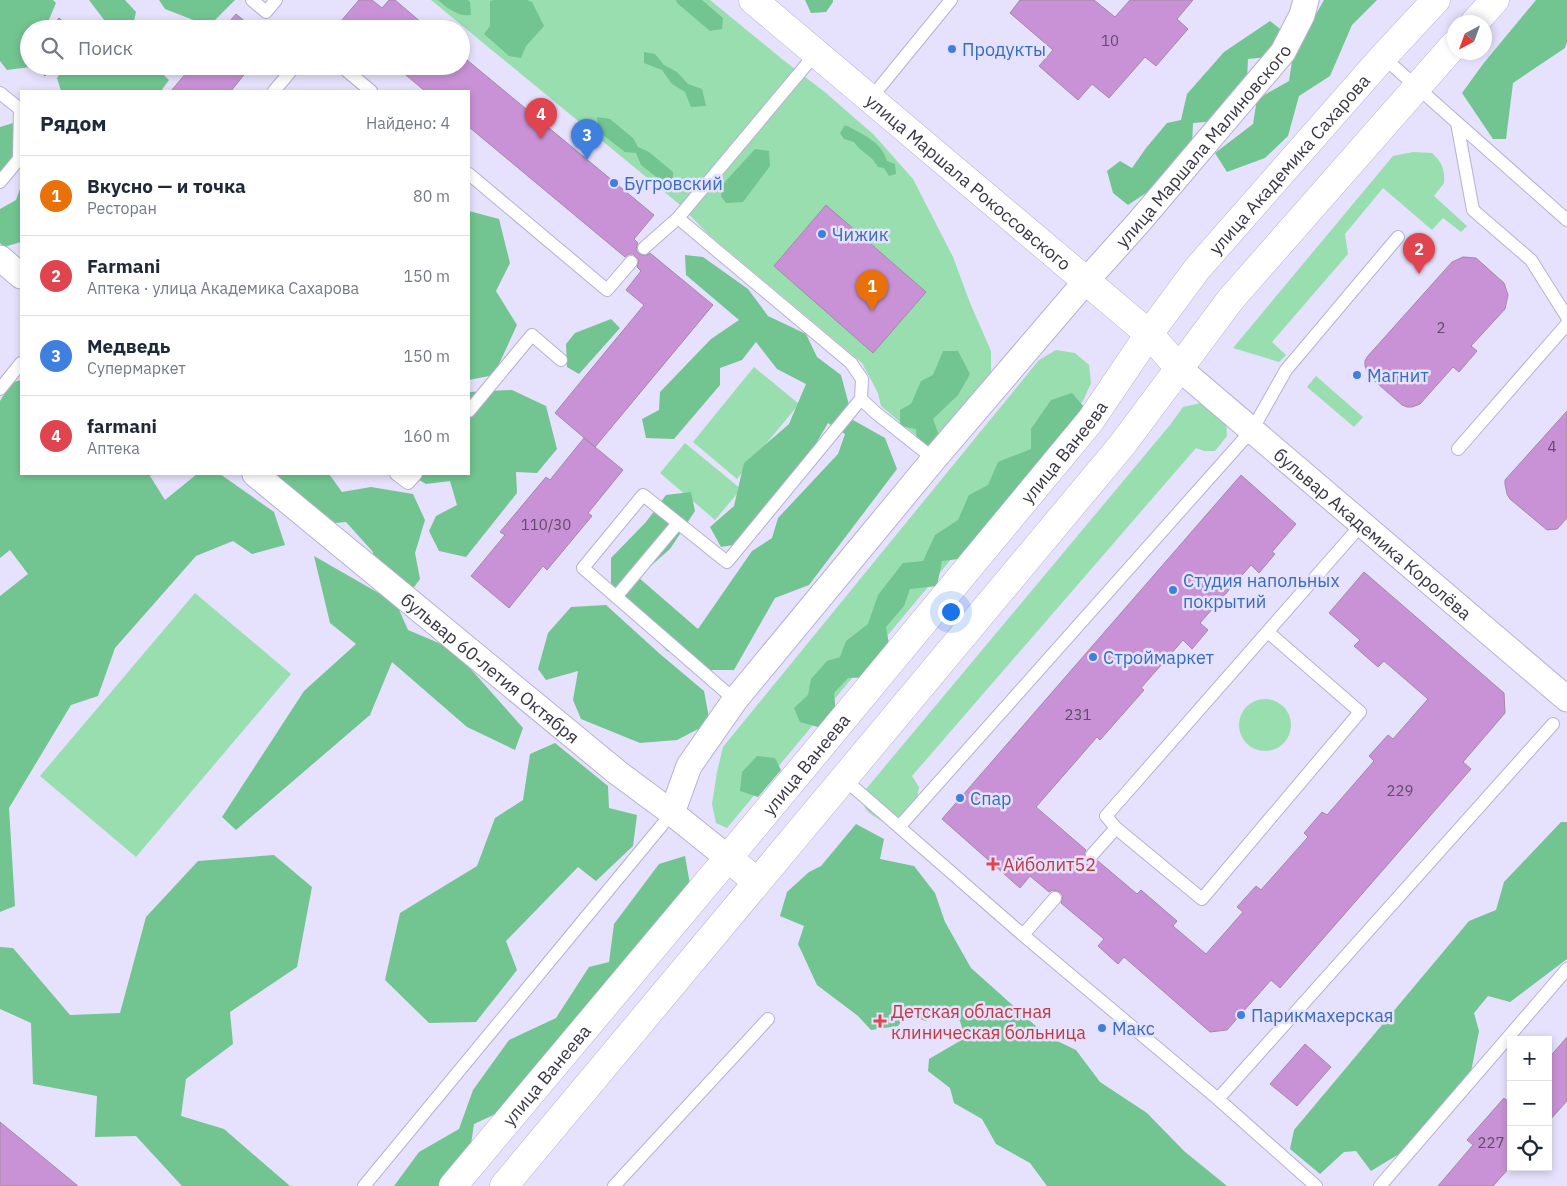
<!DOCTYPE html>
<html lang="ru">
<meta charset="utf-8">
<style>
body{margin:0;font-family:"IBM Plex Sans",sans-serif;background:#f2f2f3;color:#1f2937}
.controls{position:absolute;right:15px;bottom:15px;display:grid;overflow:hidden;border-radius:0px;box-shadow:0 2px 8px #0003}
.controls button{width:45px;height:45px;display:grid;place-items:center;padding:0;border:0;border-bottom:1px solid #e0e1e3;background:#fff;color:#1f2937;font:25px sans-serif}
.compass{position:absolute;left:1447px;top:15px;width:45px;height:45px;border-radius:50%;background:#fff;box-shadow:0 2px 8px #0003;rotate:221deg}
.you{position:absolute;left:950px;top:611px;width:18px;height:18px;margin:-12px;border:4px solid #fff;border-radius:50%;background:#1a73e8;box-shadow:0 0 0 8px #1a73e833}
.badge{display:grid;place-items:center;width:32px;height:32px;border-radius:50%;background:#706c09;color:#fff;font-size:16px;font-weight:700}
.pin{position:absolute;translate:-50% -41px;filter:drop-shadow(0 1px 2px #0008)}
.pin::after{content:'';position:absolute;top:26px;width:18px;height:15px;background:inherit;clip-path:polygon(0 0,100% 0,50% 100%)}
.list{margin:0;padding:0;list-style:none}
h2{display:flex;justify-content:space-between;align-items:center;height:65px;margin:0;padding:0 20px;font-size:21px}
h2 small{font-size:16px;font-weight:400;color:#747a83}
.list li{display:grid;grid-template-columns:32px 1fr auto;gap:15px;align-items:center;box-sizing:border-box;height:80px;padding:0 20px;border-top:1px solid #e0e1e3}
.list b{display:block;font-size:19px;white-space:nowrap}
.list p{margin:0;font-size:16px;white-space:nowrap;color:#747a83}
.list em{font-size:16px;font-style:normal;color:#747a83}
.icon{flex:none;width:28px;height:28px;fill:none;stroke:currentColor;stroke-width:2;stroke-linecap:round;stroke-linejoin:round}
.map{position:relative;flex:none;width:1567px;height:1186px;overflow:hidden}
.search{position:absolute;background:#fff;box-shadow:0 2px 8px #0003;left:20px;top:20px;width:450px;height:55px;display:flex;align-items:center;gap:12px;box-sizing:border-box;padding:0 18px;border-radius:28px;color:#747a83;font-size:19px}
.panel{position:absolute;background:#fff;box-shadow:0 2px 8px #0003;left:20px;top:90px;width:450px;height:385px;border-radius:0px}
.map>svg:first-child{display:block}
.green{fill:#99deaf}
.forest{fill:#72c590}
.building{fill:#c992d6;stroke:#a18aa6}
.lines{fill:none;stroke-linecap:round;stroke-linejoin:round}
.service-casing{stroke:#b7b0d2;stroke-width:14}
.minor-casing{stroke:#b7b0d2;stroke-width:27}
.tertiary-casing{stroke:#b7b0d2;stroke-width:29}
.secondary-casing{stroke:#b7b0d2;stroke-width:29}
.service{stroke:#fff;stroke-width:12}
.minor{stroke:#fff;stroke-width:25}
.tertiary{stroke:#fff;stroke-width:28}
.secondary{stroke:#fff;stroke-width:28}
.shop-dot{fill:#3f7fe0;stroke:#e6e1fd;stroke-width:2}
.health-dot{fill:#e0444e;stroke:#e6e1fd;stroke-width:2}
.labels{text-anchor:middle;dominant-baseline:central;stroke-width:5;stroke-linejoin:round;paint-order:stroke}
.number-label{font-size:15px;fill:#5d4d68}
.shop-label{font-size:18px;fill:#366cbe;stroke:#e6e1fd;text-anchor:start}
.street-label{font-size:18px;fill:#393644;stroke:#e6e1fd}
.health-label{font-size:18px;fill:#be3a42;stroke:#e6e1fd;text-anchor:start}
</style>
<div class="map">
<svg width="1567" height="1186" viewBox="0 0 1567 1186">
<rect width="100%" height="100%" fill="#e6e1fd"/>
<path class="green" d="M431,0H710L782,59L826,93L874,135L913,179L953,257L970,303L991,351V374L931,448L881,406L878,393L862,363L708,234L679,204Z
M1413,152L1432,153C1442,162 1445,170 1444,183L1434,196L1467,226L1461,232L1443,218L1432,230L1383,188L1345,234L1348,254L1272,342L1286,355L1279,362L1233,348L1393,156Z
M1056,350L1075,353L1089,365L1091,383L1083,401L727,828L716,823L712,804L717,772L723,747L1039,360Z
M754,367L799,404L737,479L693,442Z
M1316,376L1363,417L1354,427L1307,387Z
M1201,403L1226,420L1227,436L1215,451H1204L1196,448L912,776L919,787L917,799L899,820L885,823C868,812 859,811 866,789L1170,425L1183,407Z
M685,443L741,489L715,520L660,473Z
M195,593L291,674L136,857L40,776Z
M1239 725a26 26 0 1 1 52 0a26 26 0 1 1-52 0Z"/>
<path class="forest" d="M0,0H53L56,3L45,29H29L30,67L7,70L0,61Z
M89,0H125L136,12L132,29L108,25Z
M159,0H235L209,26L165,9Z
M438,0H468L470,2L471,15C458,17 447,8 438,0Z
M494,0H527L532,2L544,26L526,46L521,58L509,56L484,34L490,26V1Z
M676,0H702L723,18L722,29L710,31L677,3Z
M805,0H833V2L826,12L811,13Z
M1324,0H1377L1352,25L1330,76L1299,96L1288,136L1265,158L1227,172L1215,153L1253,124L1257,99L1289,81L1293,55Z
M1536,0H1567V42L1565,48L1513,83L1506,139H1493L1462,93L1483,64Z
M1270,21L1284,32L1268,57L1248,59L1247,79L1216,121L1193,123L1192,147L1161,183L1128,205L1113,193L1107,171L1120,161L1132,168L1146,148L1167,123L1181,120L1187,94L1224,52Z
M644,52L655,54L664,65L677,72L688,84L702,89L706,106L691,107L685,92L672,84L662,70L644,63Z
M65,66H119V69L154,66L169,80L161,91H61L57,78Z
M597,117L610,119L633,138L638,147L649,152L673,172V183H664L641,165L636,153L625,152L599,132Z
M13,123L21,132C21,158 22,171 0,188V127Z
M845,125C861,133 882,142 887,161L895,164L896,174L889,176L884,168L878,167C872,155 862,154 854,142L844,139L840,133Z
M755,149L769,151L770,166L743,202L726,203L721,196L723,184Z
M21,186V242L4,247L0,243V209L16,200Z
M469,211L499,219L510,263L496,291L517,325L494,375L469,380Z
M685,255L703,257L748,289L768,316L806,334L817,357L841,375L853,420L885,438L897,469L809,585L775,598L734,670H710L667,651L611,586V558L646,522L666,495L691,492L695,511L670,549L638,577L698,629L752,551L772,538L778,518L838,454L845,434L828,423L801,469L770,499L746,543L721,547L710,527L734,506L744,463L789,424L806,384L777,369L756,342L742,360L720,368V385L674,439L646,438L642,419L659,410L660,392L711,339L739,320L686,275Z
M611,319L620,328L579,374L567,367L566,344L575,333Z
M943,351H958L970,374L958,395L933,419L941,441L931,452L917,443L916,429L900,426V410L911,404L921,381L933,375Z
M21,380V474H151L150,476L165,500L197,474H220L274,512L285,545L252,554L233,541L196,556L115,648L98,696L71,705L9,808L15,906L0,912V596L28,574L10,550L0,558V401L11,383Z
M512,390L546,406L557,449L537,473L516,472L517,493L466,557L439,551L429,531L436,516L457,505L450,481L426,484L410,474H469V392Z
M1072,393L1085,408L997,524L979,533L967,558L942,561L937,586L910,589L904,606L886,627L891,656L875,677L848,678L834,693L836,715L825,729L800,722L794,708L808,695L811,679L827,661L840,657L846,641L868,624L878,595L903,563L923,561L935,535L958,520L969,495L988,485L998,462L1031,449V429L1051,400Z
M269,474H329L342,492L371,487L413,494L425,520L415,553L420,579L409,594L370,576L373,552L346,522L323,524Z
M314,556L396,603L408,630L453,649L523,728L515,750L467,727L392,662L370,715L236,830L222,817L304,691L356,644L330,623Z
M606,605L660,654L704,691L710,723L677,740L640,743L581,719L573,700L578,671L546,680L538,669L548,633L571,607Z
M555,743L608,786L609,808L637,815L633,846L596,881L578,867L506,941L517,970L476,1022L429,1023L385,980L400,913L477,866L495,818L523,800L530,754Z
M757,756L775,758L781,770L758,797L740,791L742,772Z
M1561,822H1567V959L1510,1002L1488,996L1474,1013L1479,1031L1468,1087L1404,1151L1371,1171L1356,1151L1344,1152L1320,1174L1290,1149L1294,1130L1469,921L1496,910L1504,882Z
M856,824L884,839L880,859L914,866L935,893L945,922L971,968L1047,1036L1076,1050L1100,1082L1147,1113L1184,1151L1227,1186H1047L1030,1163L996,1144L982,1119L954,1103L950,1088L928,1071L929,1059L965,1038L960,1021L939,1009L926,1021L906,1015L898,1026L871,1030L858,1016L817,985L798,944L804,926L780,916L787,892L809,872L821,866Z
M274,855L312,887L297,967L230,1012L233,1044L186,1079L181,1116L224,1129L290,1186H182L136,1136L95,1137L97,1096L33,1084L31,1023L0,1009V947L13,948L70,1015L120,1013L146,917L198,861Z
M685,856L691,890L647,946L619,966L610,988L517,1104L474,1124L470,1151L442,1186H394L419,1152L459,1129L473,1090L509,1040L556,1018L589,967L609,962L614,924L659,864Z"/>
<path class="building" d="M359,0H372L382,8L389,0H395L429,29H350L341,21Z
M1020,0H1094L1115,17L1130,0H1193L1177,19L1188,29L1156,66L1145,57L1109,98L1092,84L1078,100L1039,66L1053,50L1010,13Z
M236,14L254,29H223Z
M59,18L72,29H50Z
M461,55L654,215L634,239L638,243L636,249L638,253L645,256L650,253L713,305L595,447L555,413L644,305L626,290L641,271L637,267L639,260L633,254H629L625,257L469,127V91H425L395,66H461Z
M34,66H53L45,76Z
M192,66H251L231,91H171Z
M826,205L926,292L873,353L774,266Z
M1463,257L1476,258L1504,283L1508,295L1505,309L1471,346L1477,351L1459,372L1453,367L1420,404L1412,407H1407L1402,405L1369,376L1365,366V361L1367,357L1452,262Z
M1567,411V518L1557,529L1547,530L1510,499L1507,494L1505,484V480Z
M584,438L623,470L588,513L592,516L547,570L543,566L509,608L471,576L505,535L500,532L546,477L550,480Z
M1241,475L1296,524L1272,552L1275,554L1259,573L1251,565L1200,623L1208,630L1192,649L1183,640L1141,688L1144,690L1100,740L1097,737L1036,807L1086,850L1084,854L1086,861L1091,863L1098,861L1137,894L1141,890L1177,921L1173,926L1206,954L1243,912L1237,907L1256,886L1261,890L1308,837L1304,833L1322,812L1327,815L1374,761L1369,756L1388,735L1393,739L1428,699L1384,661L1378,667L1354,646L1360,640L1329,613L1364,572L1504,693L1505,713L1463,762L1471,769L1280,988L1271,980L1227,1030L1210,1032L1124,957L1118,964L1098,946L1104,939L1061,903L1063,896L1060,892L1053,890L1049,892L1030,876L1020,888L942,819Z
M1567,1037V1101L1548,1122V1059Z
M1305,1044L1331,1067L1297,1106L1270,1084Z
M1504,1098L1510,1103L1511,1102V1166L1493,1186H1438L1473,1145L1467,1140Z
M0,1122L78,1186H0Z"/>
<g class="lines">
<defs>
<path id="service" d="M252,0L266,12L276,0
M817,52L678,218L851,363L862,379L861,399L876,413L934,459
M1383,57L1567,220
M341,66L371,91
M274,91L295,66
M0,93L20,109L19,159L0,182
M871,98L951,0
M1457,123L1473,210L1531,260L1567,317
M469,174L607,290L631,262
M644,248L678,218
M0,389L21,363
M469,411L532,335L561,360
M1458,449L1567,324
M396,474L408,483L416,474
M616,597L678,523
M1268,632L1360,712L1202,899L1116,828L1106,816L1362,524
M735,700L583,568L643,495L727,562L861,399
M843,778L1023,935L1218,1099L1316,1186
M899,827L1252,430L1286,370L1398,237
M1092,855L1116,828
M1023,935L1055,898
M1218,1099L1553,724
M364,1186L672,813
M614,1186L768,1019
M1380,1186L1567,969"/>
<g id="minor">
<path d="M0,258L21,276"/>
<path id="s1" d="M1179,368L1567,699"/>
<path id="s2" d="M255,474L618,773L672,813L728,858"/>
<path id="s3" d="M672,813L689,766L735,700L934,459L1086,281L1139,222L1283,52L1302,15L1306,0"/>
</g>
<g id="tertiary">
<path id="s4" d="M753,0L1149,334L1179,368"/>
<path d="M728,858L757,882"/>
</g>
<g id="secondary">
<path d="M1475,22L1495,0"/>
<path id="s5" d="M453,1186L728,858L1091,420L1149,334L1197,269L1383,57L1436,0"/>
<path d="M504,1186L1122,445L1231,299L1454,45"/>
</g>
</defs>
<use href="#service" class="service-casing"/>
<use href="#minor" class="minor-casing"/>
<use href="#tertiary" class="tertiary-casing"/>
<use href="#secondary" class="secondary-casing"/>
<use href="#service" class="service"/>
<use href="#minor" class="minor"/>
<use href="#tertiary" class="tertiary"/>
<use href="#secondary" class="secondary"/>
</g>
<g class="shop-dot">
<circle cx="952" cy="49" r="5"/>
<circle cx="614" cy="183" r="5"/>
<circle cx="822" cy="234" r="5"/>
<circle cx="1357" cy="375" r="5"/>
<circle cx="1173" cy="590" r="5"/>
<circle cx="1093" cy="657" r="5"/>
<circle cx="960" cy="798" r="5"/>
<circle cx="1241" cy="1015" r="5"/>
<circle cx="1102" cy="1028" r="5"/>
</g>
<g class="health-dot">
<path d="M990.5 856.5h5v5h5v5h-5v5h-5v-5h-5v-5h5z"/>
<path d="M877.5 1013.5h5v5h5v5h-5v5h-5v-5h-5v-5h5z"/>
</g>
<g class="labels">
<g class="number-label">
<text x="1110" y="40">10</text>
<text x="1441" y="327">2</text>
<text x="1552" y="446">4</text>
<text x="546" y="524">110/30</text>
<text x="1078" y="714">231</text>
<text x="1400" y="790">229</text>
<text x="1491" y="1142">227</text>
</g>
<g class="shop-label">
<text x="962" y="49">Продукты</text>
<text x="624" y="183">Бугровский</text>
<text x="832" y="234">Чижик</text>
<text x="1367" y="375">Магнит</text>
<text x="1183" y="580">Студия напольных<tspan x="1183" dy="21">покрытий</tspan></text>
<text x="1103" y="657">Строймаркет</text>
<text x="970" y="798">Спар</text>
<text x="1251" y="1015">Парикмахерская</text>
<text x="1112" y="1028">Макс</text>
</g>
<g class="street-label">
<text stroke="none"><textPath href="#s3" startOffset="856">улица Маршала Малиновского</textPath></text>
<text stroke="none"><textPath href="#s5" startOffset="1321">улица Академика Сахарова</textPath></text>
<text stroke="none"><textPath href="#s4" startOffset="282">улица Маршала Рокоссовского</textPath></text>
<text stroke="none"><textPath href="#s5" startOffset="955">улица Ванеева</textPath></text>
<text stroke="none"><textPath href="#s1" startOffset="255">бульвар Академика Королёва</textPath></text>
<text stroke="none"><textPath href="#s2" startOffset="305">бульвар 60-летия Октября</textPath></text>
<text stroke="none"><textPath href="#s5" startOffset="550">улица Ванеева</textPath></text>
<text stroke="none"><textPath href="#s5" startOffset="145">улица Ванеева</textPath></text>
</g>
<g class="health-label">
<text x="1003" y="864">Айболит52</text>
<text x="891" y="1011">Детская областная<tspan x="891" dy="21">клиническая больница</tspan></text>
</g>
</g>
</svg>
<div class="controls">
<button>+</button>
<button>−</button>
<button><svg class="icon" aria-label="locate" viewBox="0 0 24 24"><circle cx="12" cy="12" r="6"/><path d="M12 2v4M12 18v4M2 12h4M18 12h4"/></svg></button>
</div>
<svg class="compass" viewBox="-18 -18 36 36"><path d="M0-13l5 13h-10z" fill="#e53935"/><path d="M0 13l5-13h-10z" fill="#747a83"/></svg>
<div class="you"></div>
<div class="pin badge" style="left:872px;top:311px;background:#e8710a">1</div>
<div class="pin badge" style="left:1419px;top:274px;background:#e0444e">2</div>
<div class="pin badge" style="left:587px;top:160px;background:#3f7fe0">3</div>
<div class="pin badge" style="left:541px;top:139px;background:#e0444e">4</div>
<div class="search"><svg class="icon" aria-label="search" viewBox="0 0 24 24"><circle cx="10" cy="10" r="6"/><path d="M15 15l6 6"/></svg>Поиск</div>
<section class="panel">
<h2>Рядом<small>Найдено: 4</small></h2>
<ul class="list">
<li><span class="badge" style="background:#e8710a">1</span><div><b>Вкусно — и точка</b><p>Ресторан</p></div><em>80 m</em></li>
<li><span class="badge" style="background:#e0444e">2</span><div><b>Farmani</b><p>Аптека · улица Академика Сахарова</p></div><em>150 m</em></li>
<li><span class="badge" style="background:#3f7fe0">3</span><div><b>Медведь</b><p>Супермаркет</p></div><em>150 m</em></li>
<li><span class="badge" style="background:#e0444e">4</span><div><b>farmani</b><p>Аптека</p></div><em>160 m</em></li>
</ul>
</section>
</div>
